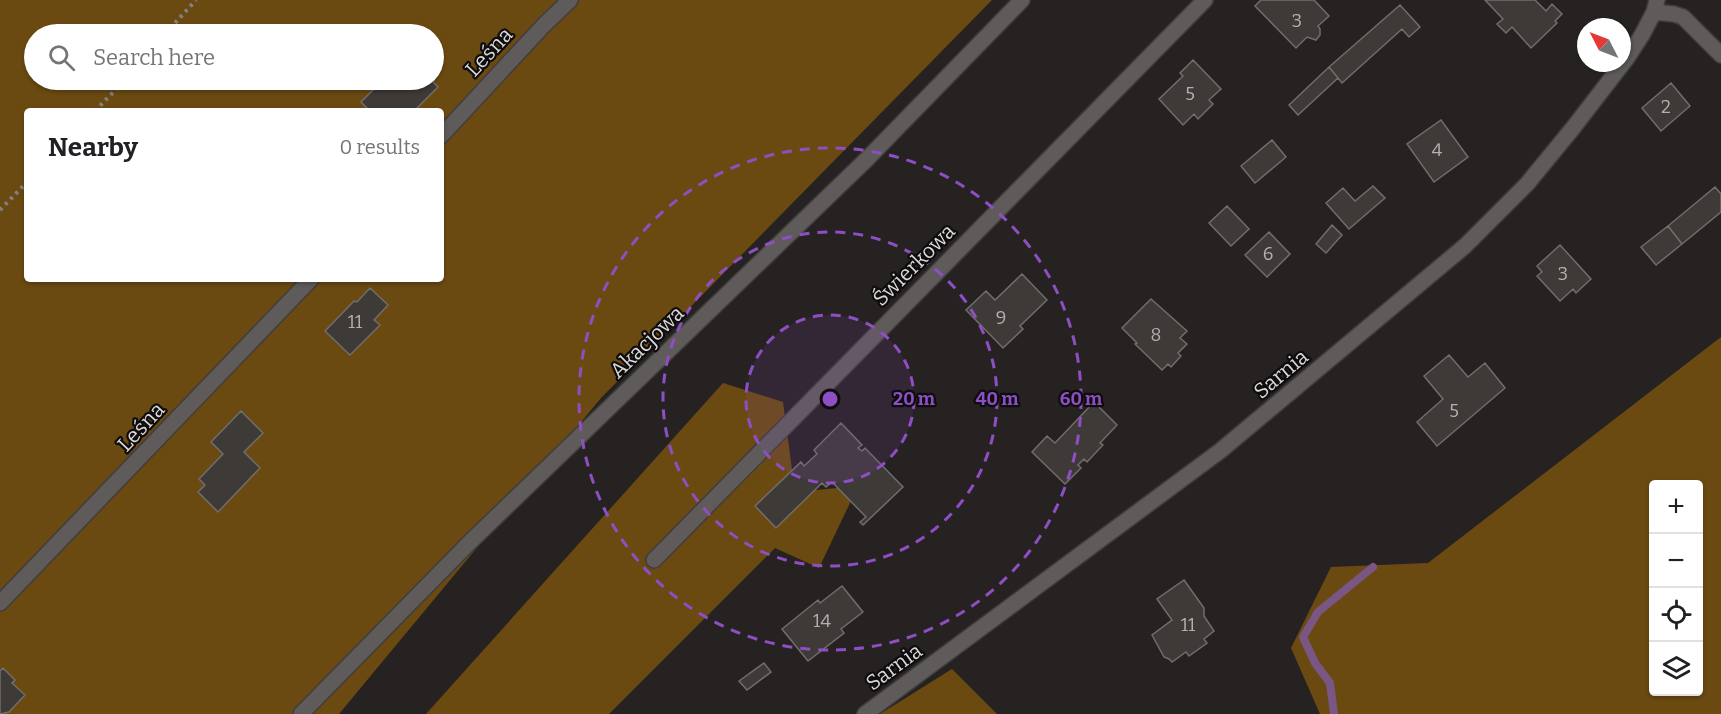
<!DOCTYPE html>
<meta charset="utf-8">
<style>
body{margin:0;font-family:Bitter,serif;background:#f2f2f2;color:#202124}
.controls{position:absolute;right:18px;bottom:18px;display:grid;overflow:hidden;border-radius:6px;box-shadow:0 2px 4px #0004}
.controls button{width:54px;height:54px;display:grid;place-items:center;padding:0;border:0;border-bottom:2px solid #e0e0e0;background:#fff;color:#202124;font:30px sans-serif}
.compass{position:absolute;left:1577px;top:18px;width:54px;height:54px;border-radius:50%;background:#fff;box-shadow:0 2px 4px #0004;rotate:312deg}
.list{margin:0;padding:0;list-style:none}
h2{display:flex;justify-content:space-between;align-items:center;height:78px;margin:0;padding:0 24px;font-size:26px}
h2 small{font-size:20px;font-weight:400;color:#757577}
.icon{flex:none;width:33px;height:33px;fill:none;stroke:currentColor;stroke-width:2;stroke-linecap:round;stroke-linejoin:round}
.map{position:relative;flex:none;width:1721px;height:714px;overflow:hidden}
.search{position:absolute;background:#fff;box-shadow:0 2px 4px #0004;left:24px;top:24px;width:420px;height:66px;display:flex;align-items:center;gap:15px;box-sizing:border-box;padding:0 21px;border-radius:33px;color:#757577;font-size:22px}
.panel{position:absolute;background:#fff;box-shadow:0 2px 4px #0004;left:24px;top:108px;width:420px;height:174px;border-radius:6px}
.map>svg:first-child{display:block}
.forest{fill:#6b4a12;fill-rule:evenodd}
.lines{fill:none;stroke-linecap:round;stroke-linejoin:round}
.stream{stroke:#7a5684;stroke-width:8}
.building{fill:#3e3a38;stroke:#716d6b;stroke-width:1.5}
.minor-casing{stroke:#413d3d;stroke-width:18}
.path{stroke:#848080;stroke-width:4;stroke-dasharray:3 4.5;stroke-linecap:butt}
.minor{stroke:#605b5b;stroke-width:15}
.ring{fill:none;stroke:#8e4ec4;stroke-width:3;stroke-dasharray:10 8}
.labels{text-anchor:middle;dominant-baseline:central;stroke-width:4.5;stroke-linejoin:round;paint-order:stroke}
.number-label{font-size:18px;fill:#b4b0b0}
.street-label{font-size:21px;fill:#dbd8d8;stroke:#0e0c0c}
.centre{fill:#8e4ec4;stroke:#0e0c0c;stroke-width:3}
.ring-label{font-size:18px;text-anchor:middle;font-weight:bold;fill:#8e4ec4;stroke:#0e0c0c;stroke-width:4.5;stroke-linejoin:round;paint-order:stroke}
</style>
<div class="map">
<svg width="1721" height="714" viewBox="0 0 1721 714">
<rect width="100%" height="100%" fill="#272222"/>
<path class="forest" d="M0,0H992L601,398L339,714H0ZM34,34H434V80H34ZM27,111H441V279H27Z
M1721,337V714H1320L1291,648L1331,567L1428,563ZM1654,484H1698V692H1654Z
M723,383L783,402L795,492L858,486L819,568L775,548L609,714H426Z
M952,669L997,714H880Z"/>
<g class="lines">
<path class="stream" d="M1334,714L1330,683L1315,663L1303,637L1318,612L1373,567"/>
</g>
<path class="building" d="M1261,0H1314L1329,16L1318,26L1320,29V35L1316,40L1307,37L1296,48L1255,6Z
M1485,0H1535L1546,11L1552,4L1562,14L1555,21L1557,23L1531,48L1512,27L1506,33L1497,24L1503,19Z
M1400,5L1420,27L1409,37L1402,29L1342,83L1329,67Z
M1193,60L1221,89L1209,100L1213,104L1198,119L1194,114L1183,125L1159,99L1183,76L1180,73Z
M1329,67L1338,78L1298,115L1289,105Z
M383,80H431L438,87L414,111H370L361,102Z
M1671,83L1690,106L1661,131L1642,108Z
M1441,120L1468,157L1434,182L1407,144Z
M1272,140L1286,157L1255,183L1241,166Z
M1373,186L1385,198L1349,229L1326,203L1343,188L1355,201Z
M1715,187L1721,194V212L1682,244L1668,226Z
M1227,206L1249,229L1231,246L1209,223Z
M1332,225L1342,235L1326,253L1316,244Z
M1668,226L1682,244L1656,265L1641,247Z
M1269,232L1290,254L1267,277L1245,255Z
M1560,245L1591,279L1576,293L1573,289L1560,301L1537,276L1542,272L1537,266Z
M1022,274L1047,300L1020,326L1023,329L1003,348L966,310L986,291L995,300Z
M370,288L388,305L374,320L380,325L350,355L325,331L354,301L357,302Z
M1151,299L1187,331L1180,338L1187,344L1178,353L1181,356L1171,367L1168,364L1162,370L1135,344L1137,343L1122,328Z
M1449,355L1468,377L1485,363L1505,388L1437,446L1417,422L1443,399L1424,376Z
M1094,402L1117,425L1100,443L1103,445L1087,462L1084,459L1078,465L1081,468L1065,484L1032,452L1047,436L1055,443Z
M241,411L263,433L244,452L260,468L218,512L198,492L205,485L199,479L223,454L211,442Z
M841,423L862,445L858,448L862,451L865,448L903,487L863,525L860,522L866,517L832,482L826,487L822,483L776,528L755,506L801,462L804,466L817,454L814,450Z
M1184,580L1204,608V616L1214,631L1204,639L1207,643L1189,656L1186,652L1172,662L1169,659L1164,657L1152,635L1172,620L1157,599Z
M842,586L863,612L841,629L844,633L808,661L782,629L818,600L820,603Z
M764,663L771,672L747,690L739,681Z
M3,668L15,680L12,683L25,695L9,712L0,714V671Z"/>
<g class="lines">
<defs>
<path id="minor" d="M1654,12L1674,14L1683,17L1721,55
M441,136L544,25L570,0
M654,560L1205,0
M0,603L311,279
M301,714L470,542L867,159L1022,0
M865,714L1220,451L1465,246L1527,184L1573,128L1627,58L1642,35L1654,12L1657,0"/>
</defs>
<use href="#minor" class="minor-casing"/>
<path class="path" d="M165,34L196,0
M95,111L125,80
M0,210L27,182"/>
<use href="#minor" class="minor"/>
</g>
<circle cx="830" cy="399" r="84" fill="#8e4ec4" fill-opacity=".12"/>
<g class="ring">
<circle cx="830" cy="399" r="84"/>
<circle cx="830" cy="399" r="167"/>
<circle cx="830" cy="399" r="251"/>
</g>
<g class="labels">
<g class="number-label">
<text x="1297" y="21">3</text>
<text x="1190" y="94">5</text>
<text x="1666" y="107">2</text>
<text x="1437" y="150">4</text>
<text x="1268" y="254">6</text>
<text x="1563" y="274">3</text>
<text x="1001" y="318">9</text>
<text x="355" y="322">11</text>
<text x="1156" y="335">8</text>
<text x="1454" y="411">5</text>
<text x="822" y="621">14</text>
<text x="1188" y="625">11</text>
</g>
<g class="street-label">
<text transform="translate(489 52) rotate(-47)">Leśna</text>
<text transform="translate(914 265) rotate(-45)">Świerkowa</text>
<text transform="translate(647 342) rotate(-44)">Akacjowa</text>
<text transform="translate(1281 374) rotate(-40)">Sarnia</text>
<text transform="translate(141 427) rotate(-47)">Leśna</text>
<text transform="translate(894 667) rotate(-36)">Sarnia</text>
</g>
</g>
<circle cx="830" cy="399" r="9" class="centre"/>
<g class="ring-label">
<text x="914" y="405">20 m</text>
<text x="997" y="405">40 m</text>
<text x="1081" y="405">60 m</text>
</g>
</svg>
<div class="controls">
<button>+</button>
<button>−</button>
<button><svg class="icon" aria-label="locate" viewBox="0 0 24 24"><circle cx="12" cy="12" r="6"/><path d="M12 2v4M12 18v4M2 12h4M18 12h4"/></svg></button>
<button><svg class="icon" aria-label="layers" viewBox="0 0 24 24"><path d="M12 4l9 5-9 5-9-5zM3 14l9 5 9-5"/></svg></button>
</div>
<svg class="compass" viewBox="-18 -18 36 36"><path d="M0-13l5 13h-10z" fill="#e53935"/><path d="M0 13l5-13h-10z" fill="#757577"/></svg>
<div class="search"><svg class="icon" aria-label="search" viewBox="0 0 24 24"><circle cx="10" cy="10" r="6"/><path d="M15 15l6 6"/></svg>Search here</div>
<section class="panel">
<h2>Nearby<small>0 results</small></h2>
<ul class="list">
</ul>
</section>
</div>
